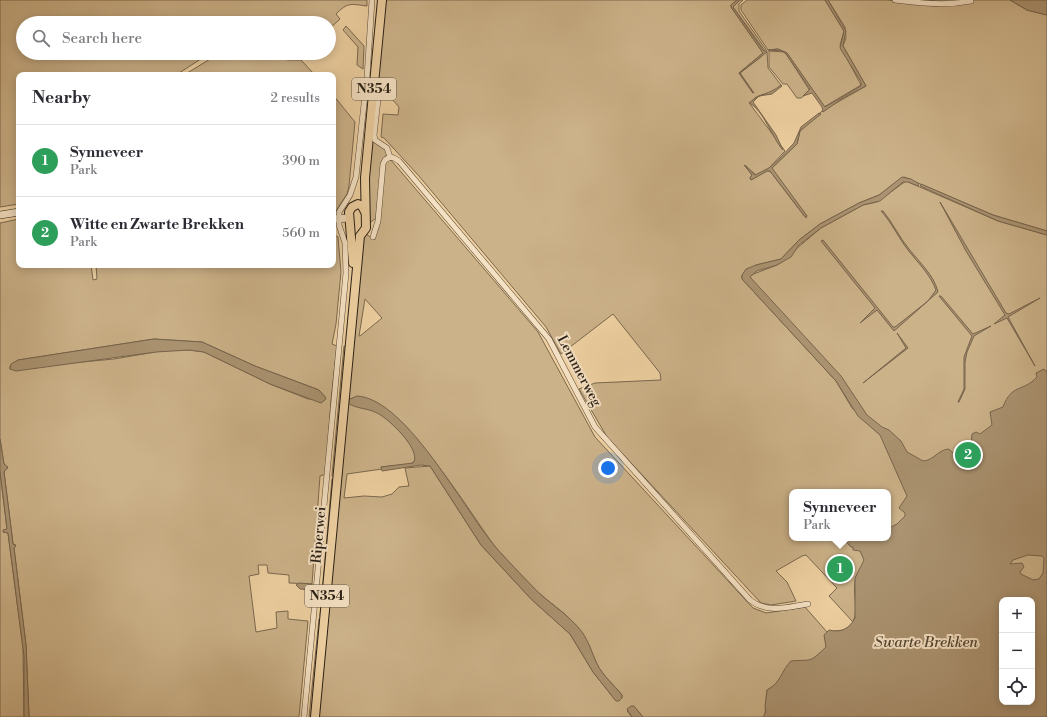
<!DOCTYPE html>
<meta charset="utf-8">
<style>
body{margin:0;font-family:"Libre Bodoni",serif;background:#f7f7f7;color:#2b2b33}
.controls{position:absolute;right:12px;bottom:12px;display:grid;overflow:hidden;border-radius:8px;box-shadow:0 2px 10px #0003}
.controls button{width:36px;height:36px;display:grid;place-items:center;padding:0;border:0;border-bottom:1px solid #e1e1e2;background:#fff;color:#2b2b33;font:20px sans-serif}
.you{position:absolute;left:608px;top:468px;width:14px;height:14px;margin:-10px;border:3px solid #fff;border-radius:50%;background:#1a73e8;box-shadow:0 0 0 6px #1a73e833}
.badge{display:grid;place-items:center;width:26px;height:26px;border-radius:50%;background:#8f2418;color:#fff;font-size:13px;font-weight:700}
.pin{position:absolute;translate:-50% -50%;border:2px solid #fff;box-shadow:0 1px 4px #0006}
.popup{position:absolute;left:789px;top:489px;width:102px;height:52px;box-sizing:border-box;display:grid;place-content:center;border-radius:8px;background:#fff;filter:drop-shadow(0 1px 3px #0005);font-size:13px;white-space:nowrap;color:#7c7c81}
.popup b{font-size:15px;color:#2b2b33}
.popup::after{content:'';position:absolute;left:50%;top:100%;margin-left:-8px;border:8px solid transparent;border-top-color:#fff}
.list{margin:0;padding:0;list-style:none}
h2{display:flex;justify-content:space-between;align-items:center;height:52px;margin:0;padding:0 16px;font-size:17px}
h2 small{font-size:13px;font-weight:400;color:#7c7c81}
.list li{display:grid;grid-template-columns:26px 1fr auto;gap:12px;align-items:center;box-sizing:border-box;height:72px;padding:0 16px;border-top:1px solid #e1e1e2}
.list b{display:block;font-size:15px;white-space:nowrap}
.list p{margin:0;font-size:13px;white-space:nowrap;color:#7c7c81}
.list em{font-size:13px;font-style:normal;color:#7c7c81}
.icon{flex:none;width:22px;height:22px;fill:none;stroke:currentColor;stroke-width:2;stroke-linecap:round;stroke-linejoin:round}
.map{position:relative;flex:none;width:1047px;height:717px;overflow:hidden}
.search{position:absolute;background:#fff;box-shadow:0 2px 10px #0003;left:16px;top:16px;width:320px;height:44px;display:flex;align-items:center;gap:10px;box-sizing:border-box;padding:0 14px;border-radius:22px;color:#7c7c81;font-size:15px}
.panel{position:absolute;background:#fff;box-shadow:0 2px 10px #0003;left:16px;top:72px;width:320px;height:196px;border-radius:8px}
.map>svg:first-child{display:block}
.green{fill:#ccb289;stroke:#7a684f;fill-rule:evenodd}
.water{fill:#ab9371;stroke:#77644c;fill-rule:evenodd}
.lines{fill:none;stroke-linecap:round;stroke-linejoin:round}
.street-casing{stroke:#5a4a38;stroke-width:6}
.secondary-casing{stroke:#281e15;stroke-width:8}
.primary-casing{stroke:#281e15;stroke-width:10}
.street{stroke:#f4e0c2;stroke-width:5}
.secondary{stroke:#f4e0c2;stroke-width:7}
.primary{stroke:#eed0a1;stroke-width:8}
.labels{text-anchor:middle;dominant-baseline:central;stroke-width:4;stroke-linejoin:round;paint-order:stroke}
.shield{fill:#f4e0c2;stroke:#655849;stroke-width:1}
.shield-label{font-size:13px;font-weight:bold;fill:#281e15}
.street-label{font-size:14px;fill:#281e15;stroke:#f4e0c2}
.water-label{font-size:15px;font-style:italic;fill:#564735;stroke:#f4e0c2}
</style>
<div class="map">
<svg width="1047" height="717" viewBox="0 0 1047 717">
<rect width="100%" height="100%" fill="#eed0a1"/>
<filter id="stains"><feTurbulence type="fractalNoise" baseFrequency=".005" numOctaves="4"/><feColorMatrix values="0 0 0 0 .2 0 0 0 0 .09 0 0 0 0 .02 0 0 0 .5 -.17"/></filter>
<radialGradient id="worn" r=".72"><stop offset=".6" stop-color="#630" stop-opacity="0"/><stop offset="1" stop-color="#630" stop-opacity=".3"/></radialGradient>
<path class="green" d="M0,0H367V6C350,4 348,2 336,14L340,19L329,29V23H23V53H210L176,75H19V204L0,207Z
M384,0H737L731,5V7L763,53L739,73L753,93L740,73L761,57L765,51L733,7L740,0H743L739,4V11L767,51L768,68L781,85C778,88 774,92 770,93C761,95 755,95 750,104L785,151L769,168L756,175L745,165L752,175L750,178L751,180L767,171H770L805,217L807,216L774,173L772,168L797,144L800,131L822,111L866,86L843,46L846,38L845,27L828,0H887L936,6L960,2L904,0H1010L1027,10L1047,15V231L993,215L904,177L879,195L859,203L820,224L799,240L781,259L756,265L742,275V279L836,381L852,408L880,435L866,416L749,279L751,275L777,265L821,228L863,205L877,202L906,181L998,221L1047,235V717H643L634,707L627,711L632,717H318L348,403C358,408 370,408 380,414C391,421 416,446 416,459L411,464L381,467L382,469L347,474L344,498L364,496L382,497L392,494L399,487L409,486L405,468L430,466L481,545L532,600L570,634L593,672L616,701L622,698V695C614,685 603,676 597,664C589,647 588,638 573,622C563,611 550,603 539,593C525,579 510,564 497,549C474,521 390,376 348,400L359,244L366,234L373,239L384,166L386,162L390,159L538,332L595,437L753,608L766,613L805,607L827,632L844,630L858,620L857,574C850,589 860,607 853,622L829,596L837,588L806,555L802,556L776,571L787,582L796,601L771,605L761,603L607,437L579,389L595,383L661,380L660,373L613,314L561,354L546,327L418,175L384,138L381,137L383,114L398,115L399,107L385,91L376,90ZM365,299L382,318L360,336H359ZM792,492H888V538H860L863,540L851,547L843,538H792ZM1002,600H1032V702H1002ZM795,661L804,662L765,714L767,690C781,683 783,669 795,661Z
M747,0H825L844,31L840,45L861,85L824,107L787,53L778,49L768,50L741,10V5Z
M346,26L364,46L363,69L357,65L358,47L343,30Z
M769,51L785,52L810,91L801,98H797L787,84H783L769,67Z
M220,53H260L288,60H301L315,75H184Z
M333,95L355,122L349,186L347,194L336,211H333Z
M371,138L386,148L388,153L383,159L376,218L371,222L369,221L368,167Z
M19,219V265H91L93,280L97,279L96,265H333V234L338,237L341,272L336,324L332,344L337,346L331,400L326,474L320,476L312,584L289,583V575L268,573L267,565H258L259,574L249,576L256,632L277,628L276,612L288,611V619L308,621L299,717H29L26,645L14,548L16,545L13,544L4,472L5,469L8,468L4,464L0,439V223ZM154,339L202,342L255,366L319,390L326,398L308,399L270,384L204,352L189,350H167L114,359L10,369V366L18,360Z
M344,346L347,347L335,477L332,476Z
M0,471L7,529L3,532L8,533L23,648L24,717H0Z
M332,479H335L322,616H320Z
M319,619H322L313,717H309Z"/>
<path class="water" d="M737,0H740L733,7L763,50L767,52L740,73L754,93H753L739,73L763,53L731,7V5Z
M825,0H828L846,31L843,46L866,86L843,98L823,112L822,107L812,93L803,96L810,89L786,54L782,51L768,50L778,49L787,53L825,107L861,86V82L840,48L844,31Z
M1010,0H1047V15L1027,10Z
M781,85L782,86L772,94L759,96L753,102L776,135L783,150C772,138 763,109 749,103C760,93 769,95 781,85Z
M819,113L821,114L800,131L797,144L772,168L807,216L806,218L770,171H767L751,180L750,178L752,175L744,165L755,175L769,168L779,159L794,143L801,127Z
M902,177L911,179L919,184L918,186L908,182H903L880,201L863,205L821,228L799,245L791,257L777,265L757,271L750,277L841,376L867,415L882,427L889,430L901,441L907,452L923,461C933,461 939,449 949,449C956,456 962,462 974,458L971,447L972,434L976,432L980,434L992,425L990,412L1003,407C1012,383 1022,393 1037,377L1036,373L1044,369L1047,372V717H763L766,712L765,706L767,690C781,683 781,671 791,661C813,659 808,664 826,647L824,635L829,630C841,633 849,629 855,618V578L864,560L860,551L853,550V547H851L843,538H860L863,540L888,538L889,528L897,524L905,516V513L899,508L907,496L880,435L858,416L836,381L742,279V275L746,269L756,265L781,259L799,240L820,224L859,203L879,195ZM1028,555L1042,556L1044,558L1043,573L1039,579L1033,580L1021,574L1020,572L1024,567L1022,563L1010,564L1013,560ZM1002,600H1032V702H1002Z
M921,184L993,215L1047,231V235L998,221L920,186Z
M940,202L1006,313L1009,314L1040,298L1008,317L1035,366L1007,318L994,324L1005,315L966,251Z
M881,211H883C893,223 899,237 909,249C920,263 934,275 938,292L894,331L877,310L860,323L875,308L821,241L823,240L893,327H895L928,301L936,290C930,274 918,263 908,250C898,237 892,223 881,211Z
M941,296L973,334L991,326L974,336L967,352L965,362V389L959,402H958L964,389V357L972,336L939,296Z
M897,333L908,348L863,383L906,348Z
M154,339L202,342L255,366L319,390L326,398L325,400L321,403L270,384L204,352L189,350L156,352L16,371L10,369L11,364L18,360Z
M357,396C408,399 466,515 499,551C512,565 526,580 539,593C553,606 570,616 582,632C589,642 592,653 597,664C603,676 614,685 622,695V698L619,701H616L593,672L570,634L532,600L481,545L430,466L421,465L382,471L381,467L413,463C423,451 388,418 377,413C368,408 356,409 348,403V400Z
M0,439L4,464L8,467L4,472L13,544L16,546L14,548L26,645L29,717H24V656L8,533L3,532V530L7,529L0,471Z
M299,583L312,584L311,590L300,589L296,585Z
M631,706H634L643,717H632L627,709Z"/>
<g class="lines">
<defs>
<path id="street" d="M895,0C922,3 945,6 971,1
M378,100L374,135L375,140L387,148L390,157L394,158L399,161L549,339L595,427L750,600C768,614 787,607 808,604
M373,237L378,221L383,164L385,160L390,157
M304,717L346,273L345,243L339,225V212L350,195L356,177L367,77L372,0"/>
<path id="secondary" d="M0,215L19,212
M333,219L349,218"/>
<path id="primary" d="M360,236L366,228L365,178L382,0
M353,263L349,212L352,207L358,204L362,206L365,212
M315,717L360,236"/>
</defs>
<use href="#street" class="street-casing"/>
<use href="#secondary" class="secondary-casing"/>
<use href="#primary" class="primary-casing"/>
<use href="#street" class="street"/>
<use href="#secondary" class="secondary"/>
<use href="#primary" class="primary"/>
</g>
<g class="labels">
<g class="shield">
<rect x="352" y="78" width="44" height="22" rx="3"/>
<rect x="305" y="585" width="44" height="22" rx="3"/>
</g>
<g class="shield-label">
<text x="374" y="89">N354</text>
<text x="327" y="596">N354</text>
</g>
<g class="street-label">
<text transform="translate(579 371) rotate(62)">Lemmerweg</text>
<text transform="translate(319 535) rotate(-85)">Riperwei</text>
</g>
<g class="water-label">
<text x="926" y="642">Swarte Brekken</text>
</g>
</g>
<rect width="100%" height="100%" filter="url(#stains)"/>
<rect width="100%" height="100%" fill="url(#worn)"/>
</svg>
<div class="controls">
<button>+</button>
<button>−</button>
<button><svg class="icon" aria-label="locate" viewBox="0 0 24 24"><circle cx="12" cy="12" r="6"/><path d="M12 2v4M12 18v4M2 12h4M18 12h4"/></svg></button>
</div>
<div class="you"></div>
<div class="pin badge" style="left:840px;top:569px;background:#2e9e5b">1</div>
<div class="popup"><b>Synneveer</b>Park</div>
<div class="pin badge" style="left:968px;top:455px;background:#2e9e5b">2</div>
<div class="search"><svg class="icon" aria-label="search" viewBox="0 0 24 24"><circle cx="10" cy="10" r="6"/><path d="M15 15l6 6"/></svg>Search here</div>
<section class="panel">
<h2>Nearby<small>2 results</small></h2>
<ul class="list">
<li><span class="badge" style="background:#2e9e5b">1</span><div><b>Synneveer</b><p>Park</p></div><em>390 m</em></li>
<li><span class="badge" style="background:#2e9e5b">2</span><div><b>Witte en Zwarte Brekken</b><p>Park</p></div><em>560 m</em></li>
</ul>
</section>
</div>
